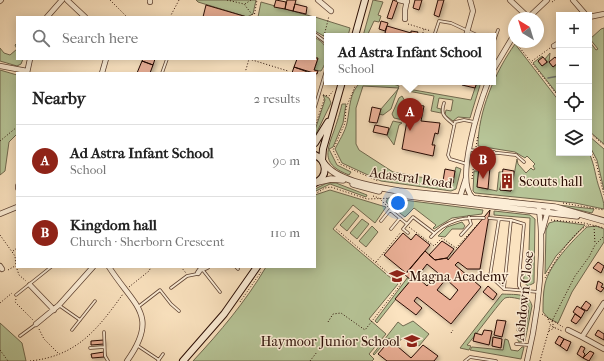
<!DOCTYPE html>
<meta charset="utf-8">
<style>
body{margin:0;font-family:"IM FELL French Canon",serif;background:#f2f2f2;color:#222}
.controls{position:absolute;right:12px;top:12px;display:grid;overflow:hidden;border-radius:0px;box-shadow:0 2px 10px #0003}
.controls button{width:36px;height:36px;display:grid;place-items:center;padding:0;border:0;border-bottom:1px solid #e0e0e0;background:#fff;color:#222;font:20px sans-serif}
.compass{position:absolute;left:508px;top:12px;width:36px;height:36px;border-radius:50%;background:#fff;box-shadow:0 2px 10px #0003;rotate:322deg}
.you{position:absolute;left:398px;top:203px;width:14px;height:14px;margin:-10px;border:3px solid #fff;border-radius:50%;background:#1a73e8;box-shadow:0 0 0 6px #1a73e833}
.badge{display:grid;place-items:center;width:26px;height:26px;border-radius:50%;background:#8f2418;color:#fff;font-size:13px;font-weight:700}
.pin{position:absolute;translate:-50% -33px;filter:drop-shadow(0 1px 2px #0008)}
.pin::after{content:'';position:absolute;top:21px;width:14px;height:12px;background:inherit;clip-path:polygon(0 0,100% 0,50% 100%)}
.popup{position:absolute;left:324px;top:33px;width:172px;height:52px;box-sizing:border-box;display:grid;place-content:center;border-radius:0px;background:#fff;filter:drop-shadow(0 1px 3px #0005);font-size:13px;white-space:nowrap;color:#767676}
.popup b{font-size:15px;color:#222}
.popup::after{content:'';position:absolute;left:50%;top:100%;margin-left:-8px;border:8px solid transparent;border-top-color:#fff}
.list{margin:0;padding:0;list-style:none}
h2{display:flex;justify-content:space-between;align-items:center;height:52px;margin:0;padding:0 16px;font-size:17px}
h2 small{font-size:13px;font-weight:400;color:#767676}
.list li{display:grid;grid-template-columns:26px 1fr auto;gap:12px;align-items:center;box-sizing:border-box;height:72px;padding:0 16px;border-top:1px solid #e0e0e0}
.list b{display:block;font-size:15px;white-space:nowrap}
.list p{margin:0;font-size:13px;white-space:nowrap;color:#767676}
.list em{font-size:13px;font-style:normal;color:#767676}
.icon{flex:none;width:22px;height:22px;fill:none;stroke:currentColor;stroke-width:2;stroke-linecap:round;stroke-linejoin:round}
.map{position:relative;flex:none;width:604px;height:361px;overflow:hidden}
.search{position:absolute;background:#fff;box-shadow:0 2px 10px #0003;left:16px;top:16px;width:300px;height:44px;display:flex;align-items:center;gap:10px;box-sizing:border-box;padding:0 14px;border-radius:0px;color:#767676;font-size:15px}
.panel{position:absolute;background:#fff;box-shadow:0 2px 10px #0003;left:16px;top:72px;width:300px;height:196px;border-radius:0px}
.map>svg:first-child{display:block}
.green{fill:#b7c598;stroke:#70684e}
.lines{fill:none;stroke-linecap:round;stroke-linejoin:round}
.stream{stroke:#707671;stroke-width:1.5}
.building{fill:#ebb097;stroke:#290c03;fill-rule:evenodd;filter:url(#shadow)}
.service-casing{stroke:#5e4232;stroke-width:3.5}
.minor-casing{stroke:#5e4232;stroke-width:6}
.tertiary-casing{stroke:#5e4232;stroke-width:7}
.secondary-casing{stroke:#290c03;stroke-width:8}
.path{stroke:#290c03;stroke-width:1;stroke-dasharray:1 2;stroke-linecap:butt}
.service{stroke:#fcedd6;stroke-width:2}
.minor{stroke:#fcedd6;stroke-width:4.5}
.tertiary{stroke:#fcedd6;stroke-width:5.5}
.secondary{stroke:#fcedd6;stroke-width:6}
.labels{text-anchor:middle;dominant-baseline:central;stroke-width:3;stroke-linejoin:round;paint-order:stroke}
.street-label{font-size:14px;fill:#290c03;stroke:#fcedd6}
.poi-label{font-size:14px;fill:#290c03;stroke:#fcedd6;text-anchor:start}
</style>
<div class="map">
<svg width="604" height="361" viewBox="0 0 604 361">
<defs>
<filter id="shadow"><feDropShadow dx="2" dy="2" stdDeviation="2" flood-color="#0004"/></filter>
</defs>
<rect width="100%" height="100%" fill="#fbe3c0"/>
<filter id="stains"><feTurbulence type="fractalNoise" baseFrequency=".005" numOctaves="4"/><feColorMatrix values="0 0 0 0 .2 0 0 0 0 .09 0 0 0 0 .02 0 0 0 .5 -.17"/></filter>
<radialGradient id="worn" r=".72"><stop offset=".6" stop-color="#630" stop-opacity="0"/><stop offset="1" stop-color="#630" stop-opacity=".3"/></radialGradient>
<path class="green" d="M196,0H256L253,14L247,17L198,2Z
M373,0L383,2L378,15L381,16L379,22L374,21L367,36H363Z
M261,2L314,17H258Z
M315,17L350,28L348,36H327V38L315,31Z
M604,28V144L589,131V43L590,42L596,50L598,49L590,39L601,29Z
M315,38C330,44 329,59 321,71L314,70L318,59L315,58Z
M17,43V59H23L21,64L17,66L0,61V48L4,53L10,55L17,49L15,45Z
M515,44L559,101V153H589C595,165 595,177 600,190C602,197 604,201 604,209L575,203L475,193L473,191L474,171H479L478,187L497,191L499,172H503L500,190L511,191L517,159L518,164L526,173L531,168L533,170L535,169L533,166L535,164L527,156L525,158L515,152L478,146C478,112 495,72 515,44Z
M550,53L549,62L553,67L559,62V96L533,63L542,56L543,57L538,61L542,66L548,62L545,59Z
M0,70L17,75V134L9,142L5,171L0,175Z
M361,82H388L399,86L391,109L383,115L379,114L381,109L399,88L363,86L356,108V144L359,150L393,172L452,183L456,167L461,169L456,189L451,191L381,181L342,163L335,149C339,141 345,132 347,123C350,109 349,92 361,82Z
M477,82H481L470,118L458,117L453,121L445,115L446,110L451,111L453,100L439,98L437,108L441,109V113L431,111L434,96L408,91V89L471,100Z
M323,95L329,98L331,103L315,136V130L325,100Z
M402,96L406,103L403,120L394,118L392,114L399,98Z
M342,104H346L343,123L333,147L329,149L337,165L351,172L349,175C323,165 325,154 334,131C337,122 340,113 342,104Z
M393,121L402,123L399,125L394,145L387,135Z
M589,136L604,149V190L597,160L589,145Z
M327,183H336L367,195L366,197L330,184L316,191L315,189Z
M330,190L386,207L375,223L353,205L333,229L398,284L369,319L386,334L369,354L374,359L372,361H193C220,332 246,301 266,267H315V195Z
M478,196L594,209L592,213L570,208Z
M388,198L483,210L482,214L452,218L434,229L433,228L436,225L414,208L405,217L386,202Z
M353,211L359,216L347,231L340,225Z
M494,211L530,215L535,219L534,283L528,286L523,282L529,250L530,218L494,215Z
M362,219L369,224L357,239L350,233Z
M556,221L585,225L556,256L545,274L546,230L549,223Z
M462,222L465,226L463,229H452L445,237L438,236L447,227Z
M372,226L378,232L366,247L359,241Z
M596,226L604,229V242L572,292L558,323L548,318L543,312C543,303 543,293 545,284C549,265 573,240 587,227Z
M408,277L411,280L377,323L375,321Z
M502,294C514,295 529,292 532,306L525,341L519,342L517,339H523L521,332L517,331L518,325L525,326L527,323L529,307L524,300C519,299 510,296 505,298C502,299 472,340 467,345L471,346L469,350L460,348Z
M413,321L429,334L419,346L402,339L396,343L389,338L374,355L373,354L398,322L403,326Z
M0,323L22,343L26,361H0Z
M505,339L508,340L511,350L518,351L522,347H524L521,359L470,350L472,347L503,350Z"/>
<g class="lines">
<path class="stream" d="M548,78L559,76"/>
</g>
<path class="building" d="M276,0L286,2L285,9L274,7Z
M287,0H296L293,11L285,9Z
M393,0L398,2L392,19L387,18Z
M415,0H422L419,10L413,8Z
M438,0H444L439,17L434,15Z
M295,4L307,7L306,14L293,11Z
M206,5L247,17H203Z
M381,21L388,23L385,31L379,29Z
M387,26L411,33V31L418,32L416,36H395L385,33Z
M543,57L547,62L542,66L538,61Z
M555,57L559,62L553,67L549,62Z
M315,58H318L314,70L318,71L317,74L294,67L297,59H315Z
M143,59H155L153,65L142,61Z
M142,61L153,65L150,73H137Z
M294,67L305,71L309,73H292Z
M463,82H477L475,88L462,85Z
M410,104L424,106L421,121L440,123L438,134L435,133L432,145H435L433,156L402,149Z
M372,107L381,109L377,123L369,122Z
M375,125L389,128L387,135L373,132Z
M479,166L490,167L488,189L477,187Z
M445,169L455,171L453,183L443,181Z
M503,169L514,171L511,191L500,190Z
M490,210L480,269H467L458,262L455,265L481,287L451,324L417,297L414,301L422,308L416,315L395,299L411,280L405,275L425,251L435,260L447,258L448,260ZM427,264L438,273L427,286L417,277ZM446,279L458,290L450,300L437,290Z
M403,233L411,240L416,234L430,245L406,273L384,255Z
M442,241L454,249L447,258L435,260L429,255Z
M598,262L604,266L601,273L593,268Z
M598,281L603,284L601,287L604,288L601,292L596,289Z
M488,286L497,294L493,300L483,292Z
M586,301L591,305L587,311L581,308Z
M577,306L585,311L581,318L573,312Z
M575,314L581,318L576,324L571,321Z
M497,320L506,321L502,337L494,335Z
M484,330L492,331L489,345L473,341L475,333L482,335Z
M598,330L604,334V340L595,335Z
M559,336L564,339L560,346L555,343Z
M493,337L502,339L501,348L492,346Z
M564,339L571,342L567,351L560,346Z
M104,340V344L91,345V341Z
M390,340L411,358L423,345L438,356L434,361H387L378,354Z
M581,346L585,348L583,352L585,354L583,358L577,354Z
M590,351L594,353L589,361L583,358Z
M104,352V357L92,358L91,354Z"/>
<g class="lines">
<defs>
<path id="service" d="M315,34L327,43
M434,36L439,21L451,23L479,36
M493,44L498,30
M162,73L167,59
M444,103C440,115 445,117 453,124
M315,107L327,67
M470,150L516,155L524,162
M492,162L494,152
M467,164L450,159L448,155L455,122L464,120L474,122
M17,185V189
M489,218L511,220L524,224L519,279V286L522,291
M499,219L490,276L504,289L538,292
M381,221L390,210L407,224L413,217L434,233
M407,224L403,229L408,233
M391,229L400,218
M461,235L471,224L469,217
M431,237C446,220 463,217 484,218
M236,267L238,269
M202,269L220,292
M171,288L187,276L197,274
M504,289L511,220
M16,295L51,267
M60,306L80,320
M138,307L160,290L171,304L179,311
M72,330L95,301
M104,332L105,356L108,361
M20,336L35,325
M516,344L529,345
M138,346L159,360
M90,348L104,347
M158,361L163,354
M465,361L470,357L496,361"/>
<path id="minor" d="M67,0L85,17
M318,0L331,11
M399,0L407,2
M510,0L529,18
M573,0L586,15
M0,1L1,0
M150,2V0
M47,17L62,0
M589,17L604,14
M528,18L547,0
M405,19V10L407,0
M466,36L473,11L470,0
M554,46L559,43
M0,66L27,71
M493,70L514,35
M27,73L30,59
M102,73L106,59
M460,197L466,178
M473,198C454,182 480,103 488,82
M0,214L17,207
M542,232L548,210
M0,266L2,269
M109,267C134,306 160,315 127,361
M198,273L200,270L207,267
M30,285L54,310
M604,303L582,337L604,349
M36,324L59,305L93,267
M568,330L582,337
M527,361C537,320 542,275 541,233C541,223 539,214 539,205"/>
<path id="tertiary" d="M324,163C337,182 377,187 399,191L555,207L604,221
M318,182L331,179L343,180
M353,184L379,191
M401,195L577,216"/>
<path id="secondary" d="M355,36L365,0
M315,143L328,122
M315,155C328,161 328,177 315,183
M322,160L323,149L342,82
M183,361L224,314L257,267"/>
</defs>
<use href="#service" class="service-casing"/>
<use href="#minor" class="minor-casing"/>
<use href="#tertiary" class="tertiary-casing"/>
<use href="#secondary" class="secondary-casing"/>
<path class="path" d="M110,0L127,17
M227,0L244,4L254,17
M552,2L555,0
M245,4L251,0
M170,17L179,0
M254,17L257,0
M408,24L431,31
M324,36L329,16
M422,36L424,29
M516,43L559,97
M249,59L288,71V73
M532,61L550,48
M245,73L249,59
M348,82L356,84L359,82
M493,82L497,74
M356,84L346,108L345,123L333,150L340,164L378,181
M323,95L329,96L333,91
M315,126L324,100L323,98
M589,132L604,145
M0,141L17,127
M476,147L478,135
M589,149L596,162L604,195
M472,179L475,154
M315,194L325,188L331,187L367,199L396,198
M373,196L379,198L388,207
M563,203L604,210
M551,220L584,223L604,228
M594,226L595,244
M409,227L434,246L442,238L456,248L479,223
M0,235L15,256L16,266L19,275L26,281
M13,251L17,248
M376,262L401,232
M181,267L186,273
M8,270L15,266
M545,278C554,263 572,231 589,225
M129,287L149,271L151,267
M16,299L15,302L33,320
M240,302L261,272
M0,303L12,293
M542,314L563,327
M548,319L551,326L562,331
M328,322L333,314L341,313L365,330L401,284L335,228
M39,329L44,339L58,353
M549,331L554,328L552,321L575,276L589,257L595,245L604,236
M451,333L453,330
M0,350L8,361
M30,361C77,356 97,330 123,294
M310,361L317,352
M540,361L550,326"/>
<use href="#service" class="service"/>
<use href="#minor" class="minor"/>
<use href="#tertiary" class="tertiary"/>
<use href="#secondary" class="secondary"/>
</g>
<defs>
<symbol id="building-bare" viewBox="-9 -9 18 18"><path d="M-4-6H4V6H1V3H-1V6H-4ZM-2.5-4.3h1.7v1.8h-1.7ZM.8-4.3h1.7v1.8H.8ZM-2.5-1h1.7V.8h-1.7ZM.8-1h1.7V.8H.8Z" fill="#8f2418" stroke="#fcedd6" stroke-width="2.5" paint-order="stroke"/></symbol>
<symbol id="school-bare" viewBox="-9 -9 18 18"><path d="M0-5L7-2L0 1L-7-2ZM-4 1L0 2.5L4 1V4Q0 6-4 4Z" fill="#8f2418" stroke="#fcedd6" stroke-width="2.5" paint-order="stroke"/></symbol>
</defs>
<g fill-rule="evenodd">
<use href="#building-bare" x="496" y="170" width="22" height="22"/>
<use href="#school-bare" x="386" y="265" width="22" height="22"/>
<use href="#school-bare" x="401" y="330" width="22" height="22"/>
</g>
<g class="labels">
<g class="street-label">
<text transform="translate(411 178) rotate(8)">Adastral Road</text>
<text transform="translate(524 296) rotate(-84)">Ashdown Close</text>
</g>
<g class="poi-label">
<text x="519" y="181">Scouts hall</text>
<text x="409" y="276">Magna Academy</text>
<text x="400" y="341" text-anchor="end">Haymoor Junior School</text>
</g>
</g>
<rect width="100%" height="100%" filter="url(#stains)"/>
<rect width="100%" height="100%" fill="url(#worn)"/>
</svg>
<div class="controls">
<button>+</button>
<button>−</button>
<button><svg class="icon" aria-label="locate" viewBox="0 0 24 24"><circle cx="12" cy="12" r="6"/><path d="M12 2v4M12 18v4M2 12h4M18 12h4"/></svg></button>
<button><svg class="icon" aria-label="layers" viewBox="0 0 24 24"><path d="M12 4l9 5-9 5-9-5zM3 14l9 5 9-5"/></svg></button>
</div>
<svg class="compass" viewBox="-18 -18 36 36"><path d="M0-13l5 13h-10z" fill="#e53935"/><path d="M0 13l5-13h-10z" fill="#767676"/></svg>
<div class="you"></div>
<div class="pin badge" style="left:410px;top:131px">A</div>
<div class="popup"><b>Ad Astra Infant School</b>School</div>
<div class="pin badge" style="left:483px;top:179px">B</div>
<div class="search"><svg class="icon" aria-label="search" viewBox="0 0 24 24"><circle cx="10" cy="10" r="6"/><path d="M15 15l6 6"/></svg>Search here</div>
<section class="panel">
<h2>Nearby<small>2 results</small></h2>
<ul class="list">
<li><span class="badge">A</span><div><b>Ad Astra Infant School</b><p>School</p></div><em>90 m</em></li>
<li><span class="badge">B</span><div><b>Kingdom hall</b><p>Church · Sherborn Crescent</p></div><em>110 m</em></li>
</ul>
</section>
</div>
